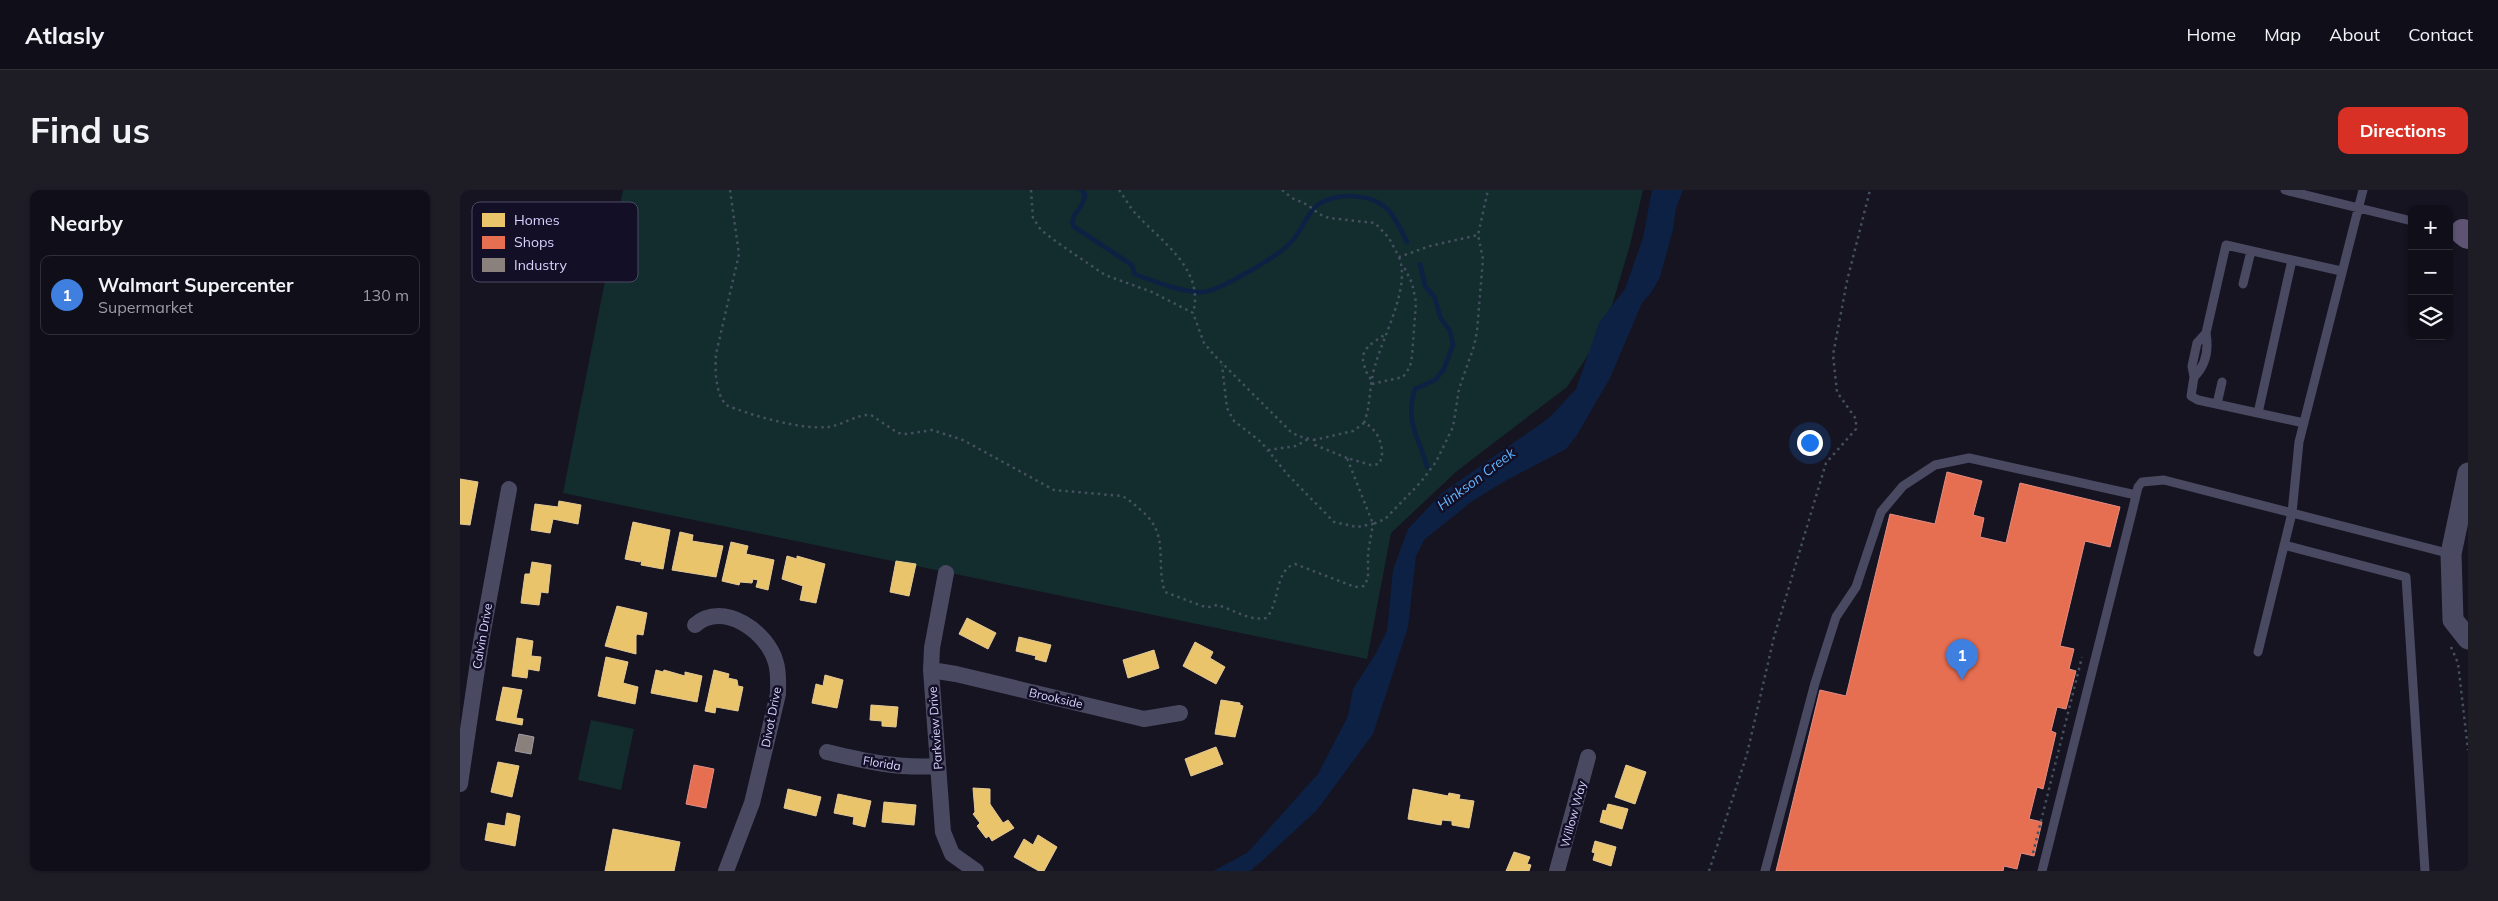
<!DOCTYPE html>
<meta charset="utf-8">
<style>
body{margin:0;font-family:Mulish,sans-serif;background:#1e1d26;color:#f1f3f6}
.controls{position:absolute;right:15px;top:15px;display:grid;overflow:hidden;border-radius:10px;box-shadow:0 1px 4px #0004}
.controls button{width:45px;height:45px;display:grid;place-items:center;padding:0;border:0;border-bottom:1px solid #302f38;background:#100f19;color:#f1f3f6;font:25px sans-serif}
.you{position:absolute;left:1349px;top:252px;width:18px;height:18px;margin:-12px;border:4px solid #fff;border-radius:50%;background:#1a73e8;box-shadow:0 0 0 8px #1a73e833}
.badge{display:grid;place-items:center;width:32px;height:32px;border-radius:50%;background:#d93025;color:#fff;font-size:16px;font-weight:700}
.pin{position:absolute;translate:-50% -41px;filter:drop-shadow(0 1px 2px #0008)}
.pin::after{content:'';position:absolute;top:26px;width:18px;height:15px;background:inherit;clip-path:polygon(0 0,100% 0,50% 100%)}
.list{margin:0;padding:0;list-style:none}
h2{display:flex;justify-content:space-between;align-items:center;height:65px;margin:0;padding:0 20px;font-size:21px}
h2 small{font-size:16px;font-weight:400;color:#9c9ca2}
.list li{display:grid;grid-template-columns:32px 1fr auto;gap:15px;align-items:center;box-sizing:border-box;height:80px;margin:0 10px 10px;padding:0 10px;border:1px solid #302f38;border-radius:10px}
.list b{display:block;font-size:19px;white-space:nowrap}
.list p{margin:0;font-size:16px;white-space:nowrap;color:#9c9ca2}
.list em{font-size:16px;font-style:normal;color:#9c9ca2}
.icon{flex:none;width:28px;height:28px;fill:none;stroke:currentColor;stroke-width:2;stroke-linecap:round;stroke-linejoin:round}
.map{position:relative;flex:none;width:2008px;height:681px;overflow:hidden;border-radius:10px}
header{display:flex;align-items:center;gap:30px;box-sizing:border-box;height:70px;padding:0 25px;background:#100f19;border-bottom:1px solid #302f38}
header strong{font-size:24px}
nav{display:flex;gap:28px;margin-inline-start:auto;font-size:18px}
.intro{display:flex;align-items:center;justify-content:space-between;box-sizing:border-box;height:120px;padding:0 30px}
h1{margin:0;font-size:35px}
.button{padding:12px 22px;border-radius:10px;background:#d93025;color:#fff;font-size:18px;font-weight:700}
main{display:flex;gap:30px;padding:0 30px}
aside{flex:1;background:#100f19;border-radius:10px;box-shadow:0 1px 4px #0004}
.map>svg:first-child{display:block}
.green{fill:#132c2d}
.water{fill:#0d2144}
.homes{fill:#e9c46a;stroke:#e4c997}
.shops{fill:#e76f51;stroke:#e38d85}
.industry{fill:#8a817c;stroke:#a29aa3}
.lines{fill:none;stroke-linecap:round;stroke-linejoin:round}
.stream{stroke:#0d2144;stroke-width:4.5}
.path{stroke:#44505f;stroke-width:2.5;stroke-dasharray:2.5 4;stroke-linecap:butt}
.service{stroke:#4a4962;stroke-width:9}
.minor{stroke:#4a4962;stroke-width:16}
.tertiary{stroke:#4a4962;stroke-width:21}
.primary{stroke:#5e5373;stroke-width:26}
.labels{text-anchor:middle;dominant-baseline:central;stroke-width:5;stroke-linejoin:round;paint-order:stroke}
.street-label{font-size:12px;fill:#d9d4ff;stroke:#130f26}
.water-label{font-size:14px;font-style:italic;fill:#62b6ff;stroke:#130f26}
.key{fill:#130f26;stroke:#4e4a67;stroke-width:1}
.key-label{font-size:14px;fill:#d9d4ff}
</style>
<header>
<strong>Atlasly</strong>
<nav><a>Home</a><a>Map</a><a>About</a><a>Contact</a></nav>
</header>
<div class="intro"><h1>Find us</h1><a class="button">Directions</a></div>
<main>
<aside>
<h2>Nearby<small></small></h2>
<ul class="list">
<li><span class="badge" style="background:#3f7fe0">1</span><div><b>Walmart Supercenter</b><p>Supermarket</p></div><em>130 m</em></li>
</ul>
</aside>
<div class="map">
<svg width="2008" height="681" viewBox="0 0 2008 681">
<rect width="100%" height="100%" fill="#161421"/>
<path class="green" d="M163,0H1183L1170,55L1145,139L1107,197L997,281L931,343L907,469L103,303Z
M131,530L174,539L161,600L118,590Z"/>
<path class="water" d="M1192,0H1223L1216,18L1213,39L1200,87L1191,103L1182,113L1150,188L1117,245L1106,259L1045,291L1011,312L964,350L956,366L948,437L913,544L857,620L804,669L790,681H753L787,663L858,584L888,526L893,499L916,463L927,441L933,380L948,339L982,303L1089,228L1116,199L1139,133L1165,99L1183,48Z"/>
<path class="homes" d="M0,289L18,292L10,335L0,334Z
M99,311L121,315L118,334L93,329L90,343L71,340L75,314L98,317Z
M173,332L210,340L203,379L181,375L182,369L180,372L165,369Z
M220,342L233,345L232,351L263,356L256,387L212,380Z
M271,352L288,356L286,364L314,370L308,400L296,397L298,390L293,389L292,393L280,392L279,395L262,391Z
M327,366L337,369V366L365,374L356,413L340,410L343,396L322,389Z
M436,371L456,374L449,406L430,402Z
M72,372L91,375L88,403L81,402L79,415L61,413L65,384H70Z
M157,416L187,423L183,445L177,444L176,446V464L145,456Z
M507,428L536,443L528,459L499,444Z
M559,447L591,455L586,472L575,469L576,466L556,461Z
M57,448L73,451L71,466L81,467L79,481L68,479L67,488L52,486Z
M735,452L753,462L750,468L765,477L756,494L723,476Z
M694,460L699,478L668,488L663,470Z
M146,467L168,472L163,493L178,497L175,514L138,506Z
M196,480L203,482L204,480L225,486V482L242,486L237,512L191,503Z
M254,480L269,484L268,488L277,490L278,496L283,497L278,521L256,517L255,523L245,521Z
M365,485L383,490L377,518L352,513L356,494L363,496Z
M43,497L62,500L56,528L63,529L62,535L36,530Z
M761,510L780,513V515L783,516L775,547L755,544Z
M411,515L438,517L436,537L422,536V531L410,530Z
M756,557L763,574L731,586L725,569Z
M38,572L59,576L52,607L31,602Z
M1166,575L1186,582L1175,614L1155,607Z
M513,598L530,599V614L543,633L548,630L554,638L532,651L529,646L526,648L517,636L520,633L513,624L515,622Z
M328,599L361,607L356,626L324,618Z
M953,599L988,606L989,603L1000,605L999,609L1014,611L1009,638L992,635V631L982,630L981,635L948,629Z
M378,604L411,611L405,637L393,634L394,627L374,623Z
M424,612L456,615L454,635L422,632Z
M1148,614L1168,619L1162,639L1140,632L1143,620L1146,621Z
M47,623L60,626L55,656L25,650L28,633L45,636Z
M153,639L220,652L214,681H145Z
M578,645L597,657L584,681H579L554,667L564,649L573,655Z
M1135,651L1156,657L1151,676L1133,670L1135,663L1132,662Z
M1054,662L1070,667L1067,674L1071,675L1069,681H1046Z"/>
<path class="shops" d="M1487,282L1522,291L1513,325L1524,328L1520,347L1546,353L1560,293L1660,317L1650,357L1625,351L1600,456L1614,459L1609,479L1616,481L1606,519L1597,517L1591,541L1596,543L1583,599L1577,597L1569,629L1582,632L1574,666L1561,663L1557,679L1544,676L1543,681H1316L1360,500L1386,506L1430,324L1475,334Z
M234,575L254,579L246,618L226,614Z"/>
<path class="industry" d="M59,544L74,547L71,564L55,561Z"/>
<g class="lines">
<path class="stream" d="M621,0L625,4C624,19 610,23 613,36L672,75L674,84C691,90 726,104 743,102C759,101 822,64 832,51C842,41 847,22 859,14C879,2 914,3 930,22C937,31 942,42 947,52
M960,74L965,96L975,108L980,127L990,141L993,155L984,179L975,190L955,199C944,233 960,248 967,277"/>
<path class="path" d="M270,0L279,64L256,164C255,180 255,202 266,215C290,225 341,240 367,237C382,236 396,224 411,225L438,243L447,244L472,240L503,250L594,300L662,306C670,310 676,316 683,322C710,346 695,372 705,402L742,416L749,417L757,415C773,419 788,431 806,428C820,415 814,380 835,374L895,397L904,396L908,388V363L913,334L897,337L874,332L828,285L801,252L774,231L767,218L762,175
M571,0L573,28L581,40L598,53L645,85L692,102L733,123L744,153L754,165L830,241L838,246L854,250
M659,0C665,8 670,18 677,25C702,52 745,80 733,123
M822,0L832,8L848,15L859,24L869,28L915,33L929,48L939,67L970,56L1018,45L1028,0
M911,189C907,185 906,181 904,175C899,159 913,153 924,145
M912,194L943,187L950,177L952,166L956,112L952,93L943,75
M904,233C911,215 909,195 915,176C923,146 951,97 939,67
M808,260L836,256L848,249
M887,268L855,255L854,250L893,241L904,233C918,238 927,261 919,274L911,275L887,268L913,334L925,329L960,293L976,272L993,237L999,199L1014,156L1017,141L1023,69L1018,45
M1991,457L1998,473L2008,560
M1573,663L1622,467
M1249,681L1287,564L1314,447L1366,273L1396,239V229L1377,202L1373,165L1387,91L1410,0"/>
<path class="service" d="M1825,0L1952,31
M1783,94L1791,61
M1734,187C1746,175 1749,160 1746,143
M1757,214L1762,192
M1798,223L1832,70
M1844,233L1738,210L1731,206L1734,187L1732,176L1737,153L1746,143L1766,55L1881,81
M1824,355L1946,387L1965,681
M1798,462L1832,323L1839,252L1903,0
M1305,681L1355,493L1376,427L1396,397L1421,322L1443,296L1475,275L1509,268L1676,305
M1582,681L1673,318L1678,297L1682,292L1704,290L1991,364"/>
<path class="minor" d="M486,383L472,458L471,480L483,642L492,664L516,681
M235,435C263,410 308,442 316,473C319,483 318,494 318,504L292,613L266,681
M471,480L496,484L684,529L720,523
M367,562C404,571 439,579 478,576
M0,594L21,452L49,299
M1097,681L1128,567"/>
<path class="tertiary" d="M2008,283L1991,364L1993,430L2008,449"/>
<path class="primary" d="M2003,42L2008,46"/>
</g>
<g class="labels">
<g class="street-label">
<text transform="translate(22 446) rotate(-80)">Calvin Drive</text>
<text transform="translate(596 508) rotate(13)">Brookside</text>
<text transform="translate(311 527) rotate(-79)">Divot Drive</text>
<text transform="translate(475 538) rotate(-94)">Parkview Drive</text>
<text transform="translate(422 573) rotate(9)">Florida</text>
<text transform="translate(1113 624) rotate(-75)">Willow Way</text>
</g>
<g class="water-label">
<text transform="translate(1016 289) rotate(-37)">Hinkson Creek</text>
</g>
</g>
<rect x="12" y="12" width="166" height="80" rx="8" class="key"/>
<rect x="22" y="23" width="23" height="14" fill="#e9c46a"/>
<rect x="22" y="46" width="23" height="13" fill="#e76f51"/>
<rect x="22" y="68" width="23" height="14" fill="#8a817c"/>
<g class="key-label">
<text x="54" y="35">Homes</text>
<text x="54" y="57">Shops</text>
<text x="54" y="80">Industry</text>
</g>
</svg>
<div class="controls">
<button>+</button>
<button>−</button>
<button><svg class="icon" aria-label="layers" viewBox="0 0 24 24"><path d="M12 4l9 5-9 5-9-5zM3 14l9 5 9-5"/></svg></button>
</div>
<div class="you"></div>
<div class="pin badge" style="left:1502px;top:490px;background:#3f7fe0">1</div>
</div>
</main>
